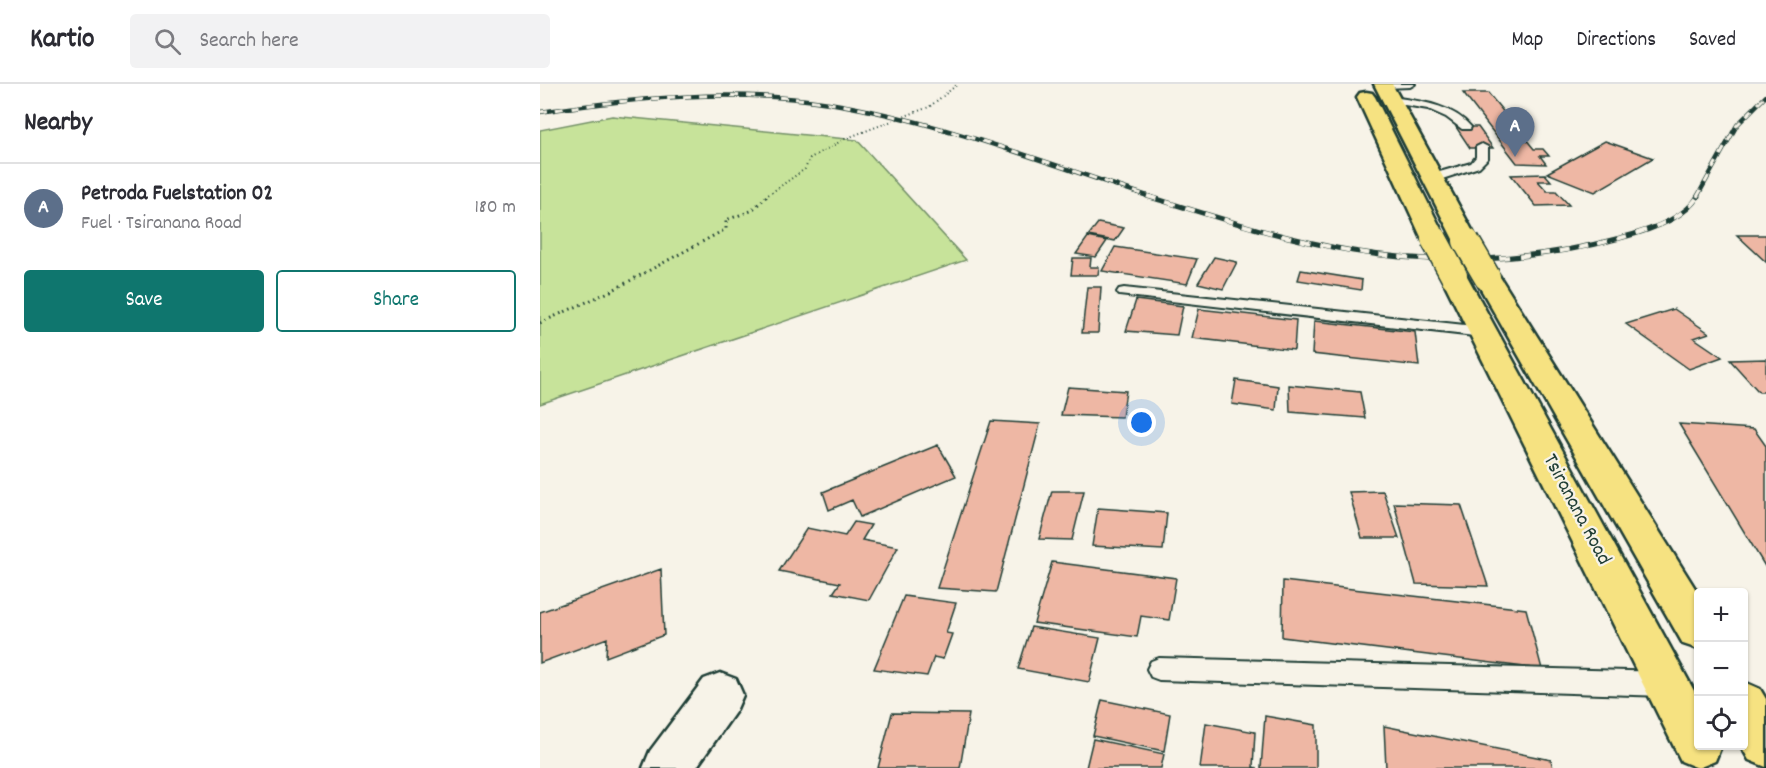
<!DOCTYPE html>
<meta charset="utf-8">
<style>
body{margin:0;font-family:Dekko,sans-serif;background:#f2f2f3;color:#2b2b33}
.controls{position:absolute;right:18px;bottom:18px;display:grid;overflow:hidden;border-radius:6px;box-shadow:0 2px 4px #0004}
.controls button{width:54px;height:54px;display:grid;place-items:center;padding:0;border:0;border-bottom:2px solid #e1e1e2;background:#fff;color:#2b2b33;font:30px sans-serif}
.you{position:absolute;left:602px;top:339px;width:21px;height:21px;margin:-15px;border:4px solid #fff;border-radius:50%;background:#1a73e8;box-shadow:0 0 0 9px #1a73e833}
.badge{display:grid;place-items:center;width:39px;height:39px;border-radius:50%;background:#0f766e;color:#fff;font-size:20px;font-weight:700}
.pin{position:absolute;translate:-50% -50px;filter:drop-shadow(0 2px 3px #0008)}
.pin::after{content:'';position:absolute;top:32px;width:21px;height:18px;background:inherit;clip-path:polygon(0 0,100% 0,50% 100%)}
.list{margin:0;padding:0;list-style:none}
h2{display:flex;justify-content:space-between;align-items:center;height:78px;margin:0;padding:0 24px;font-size:26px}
h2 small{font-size:20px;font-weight:400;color:#7c7c81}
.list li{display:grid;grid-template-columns:39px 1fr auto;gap:18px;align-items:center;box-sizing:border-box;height:90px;padding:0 24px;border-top:2px solid #e1e1e2}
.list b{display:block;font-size:22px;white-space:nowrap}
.list p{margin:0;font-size:20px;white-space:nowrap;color:#7c7c81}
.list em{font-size:20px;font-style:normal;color:#7c7c81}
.actions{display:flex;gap:12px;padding:18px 24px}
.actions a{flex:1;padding:14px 0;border:2px solid #0f766e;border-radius:6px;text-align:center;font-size:21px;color:#0f766e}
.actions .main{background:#0f766e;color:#fff}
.icon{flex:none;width:33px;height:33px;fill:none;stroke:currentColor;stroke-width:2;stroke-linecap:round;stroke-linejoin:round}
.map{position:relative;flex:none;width:1226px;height:684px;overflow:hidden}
header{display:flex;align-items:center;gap:36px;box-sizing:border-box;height:84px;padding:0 30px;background:#fff;border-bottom:2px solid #e1e1e2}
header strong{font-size:28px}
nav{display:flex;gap:33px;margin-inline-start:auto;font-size:21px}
.search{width:420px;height:54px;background:#f2f2f3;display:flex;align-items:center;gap:15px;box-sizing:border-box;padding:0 21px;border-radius:6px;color:#7c7c81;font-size:22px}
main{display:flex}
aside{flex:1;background:#fff}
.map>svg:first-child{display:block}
.green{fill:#c7e39a;stroke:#739067;stroke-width:1.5}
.building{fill:#eeb7a4;stroke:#1f3d34;stroke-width:1.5}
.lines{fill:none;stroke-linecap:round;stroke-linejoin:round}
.lane-casing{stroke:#1f3d34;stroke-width:4}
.street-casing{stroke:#1f3d34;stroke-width:5}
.highway-casing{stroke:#1f3d34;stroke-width:5}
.path-far1{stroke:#1f3d34;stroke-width:2;stroke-dasharray:1 3;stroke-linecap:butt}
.path{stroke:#1f3d34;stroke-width:3;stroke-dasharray:1.5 4;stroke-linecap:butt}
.lane{fill:#f7f3e8;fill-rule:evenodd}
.street{fill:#f7f3e8;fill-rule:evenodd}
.highway{fill:#f6e281;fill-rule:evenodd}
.rail-far1-casing{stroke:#1f3d34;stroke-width:4.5}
.rail-casing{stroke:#1f3d34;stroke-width:5}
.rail-far1{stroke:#f7f3e8;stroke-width:3;stroke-dasharray:8;stroke-linecap:butt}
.rail{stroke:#f7f3e8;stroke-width:4;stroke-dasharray:10;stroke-linecap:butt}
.highway-bridge-casing{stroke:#1f3d34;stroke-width:29;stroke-linecap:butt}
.highway-bridge{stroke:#f6e281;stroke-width:26}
.labels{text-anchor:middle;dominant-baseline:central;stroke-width:4.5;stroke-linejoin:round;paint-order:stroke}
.street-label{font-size:21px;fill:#1f3d34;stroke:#f7f3e8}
</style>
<header>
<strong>Kartio</strong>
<div class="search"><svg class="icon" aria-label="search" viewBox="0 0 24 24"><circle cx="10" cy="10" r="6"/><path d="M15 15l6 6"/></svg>Search here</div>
<nav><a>Map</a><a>Directions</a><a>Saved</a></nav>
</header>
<main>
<aside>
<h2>Nearby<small></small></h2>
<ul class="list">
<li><span class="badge" style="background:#5c6f8a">A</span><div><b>Petroda Fuelstation 02</b><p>Fuel · Tsiranana Road</p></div><em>180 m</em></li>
</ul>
<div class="actions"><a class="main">Save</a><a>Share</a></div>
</aside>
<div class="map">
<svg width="1226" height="684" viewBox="0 0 1226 684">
<rect width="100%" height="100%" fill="#f7f3e8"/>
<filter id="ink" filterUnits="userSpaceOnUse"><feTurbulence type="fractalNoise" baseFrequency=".0167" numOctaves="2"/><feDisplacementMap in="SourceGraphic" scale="12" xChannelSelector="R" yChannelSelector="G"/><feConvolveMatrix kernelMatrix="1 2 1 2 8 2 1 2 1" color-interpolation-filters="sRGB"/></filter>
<g filter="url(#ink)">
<path class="green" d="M72,32L317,56L426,176L0,320V46Z"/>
<path class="building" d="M923,9H948L994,65H1003L1009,72H1000L1006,80L977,79Z
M916,43H938L953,64H930Z
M1065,57L1113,74L1055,108L1007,89Z
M1005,90L1011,97H998L1007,107H1016L1029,121L996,122L971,91Z
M558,139L584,144L575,157L548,152Z
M1197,151H1226V178Z
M548,153L567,157L556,173L536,170Z
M575,163L657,175L647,200L562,187Z
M674,173L697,178L683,205L658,199Z
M533,174H551L550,183H559L558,191H531Z
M761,186L822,196L821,206L758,196Z
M547,203H561L558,249H542Z
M596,216L643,222L637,251L586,247Z
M659,225L756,236L754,266L652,254Z
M1134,225L1169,249L1154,254L1182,273L1149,285L1086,240Z
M774,237L875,248L879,282L772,270Z
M1226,275V308H1219L1190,276Z
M696,296L738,302L736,326L692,320Z
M749,301L820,308L825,334L750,328Z
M528,303L586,307L582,333L521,331Z
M451,337L500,340L456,508L397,504Z
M1139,340L1214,345L1226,362V484Z
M398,361L416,392L320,433L312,416L289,426L283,408Z
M512,407H544L532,456L499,455Z
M843,407L859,454H822L809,408Z
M854,419L921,421L948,502L876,500Z
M558,424L627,429L623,466L552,462Z
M314,438L331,441L322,456L358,463L329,516L293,509L300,499L239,487L267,444L305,452Z
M512,478L636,494L629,536L601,532L597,553L494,539Z
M121,485L124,551L66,573L67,554L0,579V528Z
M743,497L986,525L1002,585L742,553Z
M364,512L416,519L406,549L412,550L403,575L394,573L387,592L334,585Z
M491,543L560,554L549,598L478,585Z
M562,616L630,630L624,667L553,652Z
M352,629L429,630L420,684H338Z
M725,632L776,641V684H721Z
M666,639L715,648L713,683L717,684H660Z
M844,642L1011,676L1013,684H846Z
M553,655L624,670L621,684H546Z"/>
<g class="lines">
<defs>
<path id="lane" d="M840,0H875L870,3L844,4Z
M851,13C879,17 912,20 931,43L930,45H922L906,33L888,25L847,18V14Z
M942,60L948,63V74L939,83L893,98L887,94L889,91L931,79L936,73V63Z
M584,204L943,243L951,248L943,253L579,211L577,208L579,205Z
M619,574L1125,588L1134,592L1137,600L1134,608L1125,612L619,596L611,593L607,585L611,577Z"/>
<path id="street" d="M180,589L196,595L203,611L196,627L156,684H103L110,667L164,595Z"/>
<path id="highway" d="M834,0H852L938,157L935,162L926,164L917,162L914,157Z
M826,8L832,9L835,13L906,155L903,160L894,162L885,160L882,155L817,13L820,9Z
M914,184L923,186L927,192L1158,614V662H1181L1175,677L1158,684L1141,677L901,192L905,186Z
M947,185L956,187L960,193L1158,509V565L1143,560L934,193L938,187Z
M1204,598L1220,605L1226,615V683L1209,676L1201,662H1204Z"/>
</defs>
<use href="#lane" class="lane-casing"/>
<use href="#street" class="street-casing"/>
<use href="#highway" class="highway-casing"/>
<path class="path-far1" d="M225,113L265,85L270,74L307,54L389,23L418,0"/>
<path class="path" d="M0,239L71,207L186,145V136L211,127L227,112"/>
<use href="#lane" class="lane"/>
<use href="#street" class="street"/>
<use href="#highway" class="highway"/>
<defs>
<path id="rail-far1" d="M0,28C95,14 193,4 289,19C399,37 506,79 611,113
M1157,113L1197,41L1226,12"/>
<path id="rail" d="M607,112C675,133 743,155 813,167C901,182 995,177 1080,154C1104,148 1145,135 1158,112"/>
</defs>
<use href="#rail-far1" class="rail-far1-casing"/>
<use href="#rail" class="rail-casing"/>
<use href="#rail-far1" class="rail-far1"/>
<use href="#rail" class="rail"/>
<defs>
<path id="highway-bridge" d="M894,155L914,192
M926,157L947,193"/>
</defs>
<use href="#highway-bridge" class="highway-bridge-casing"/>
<use href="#highway-bridge" class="highway-bridge"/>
</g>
</g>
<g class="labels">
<g class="street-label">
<text transform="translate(1036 426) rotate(62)">Tsiranana Road</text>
</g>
</g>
</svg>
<div class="controls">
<button>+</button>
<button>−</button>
<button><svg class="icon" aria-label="locate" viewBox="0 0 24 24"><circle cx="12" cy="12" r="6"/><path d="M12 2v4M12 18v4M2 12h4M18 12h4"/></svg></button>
</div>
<div class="you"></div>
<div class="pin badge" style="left:975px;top:73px;background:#5c6f8a">A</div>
</div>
</main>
